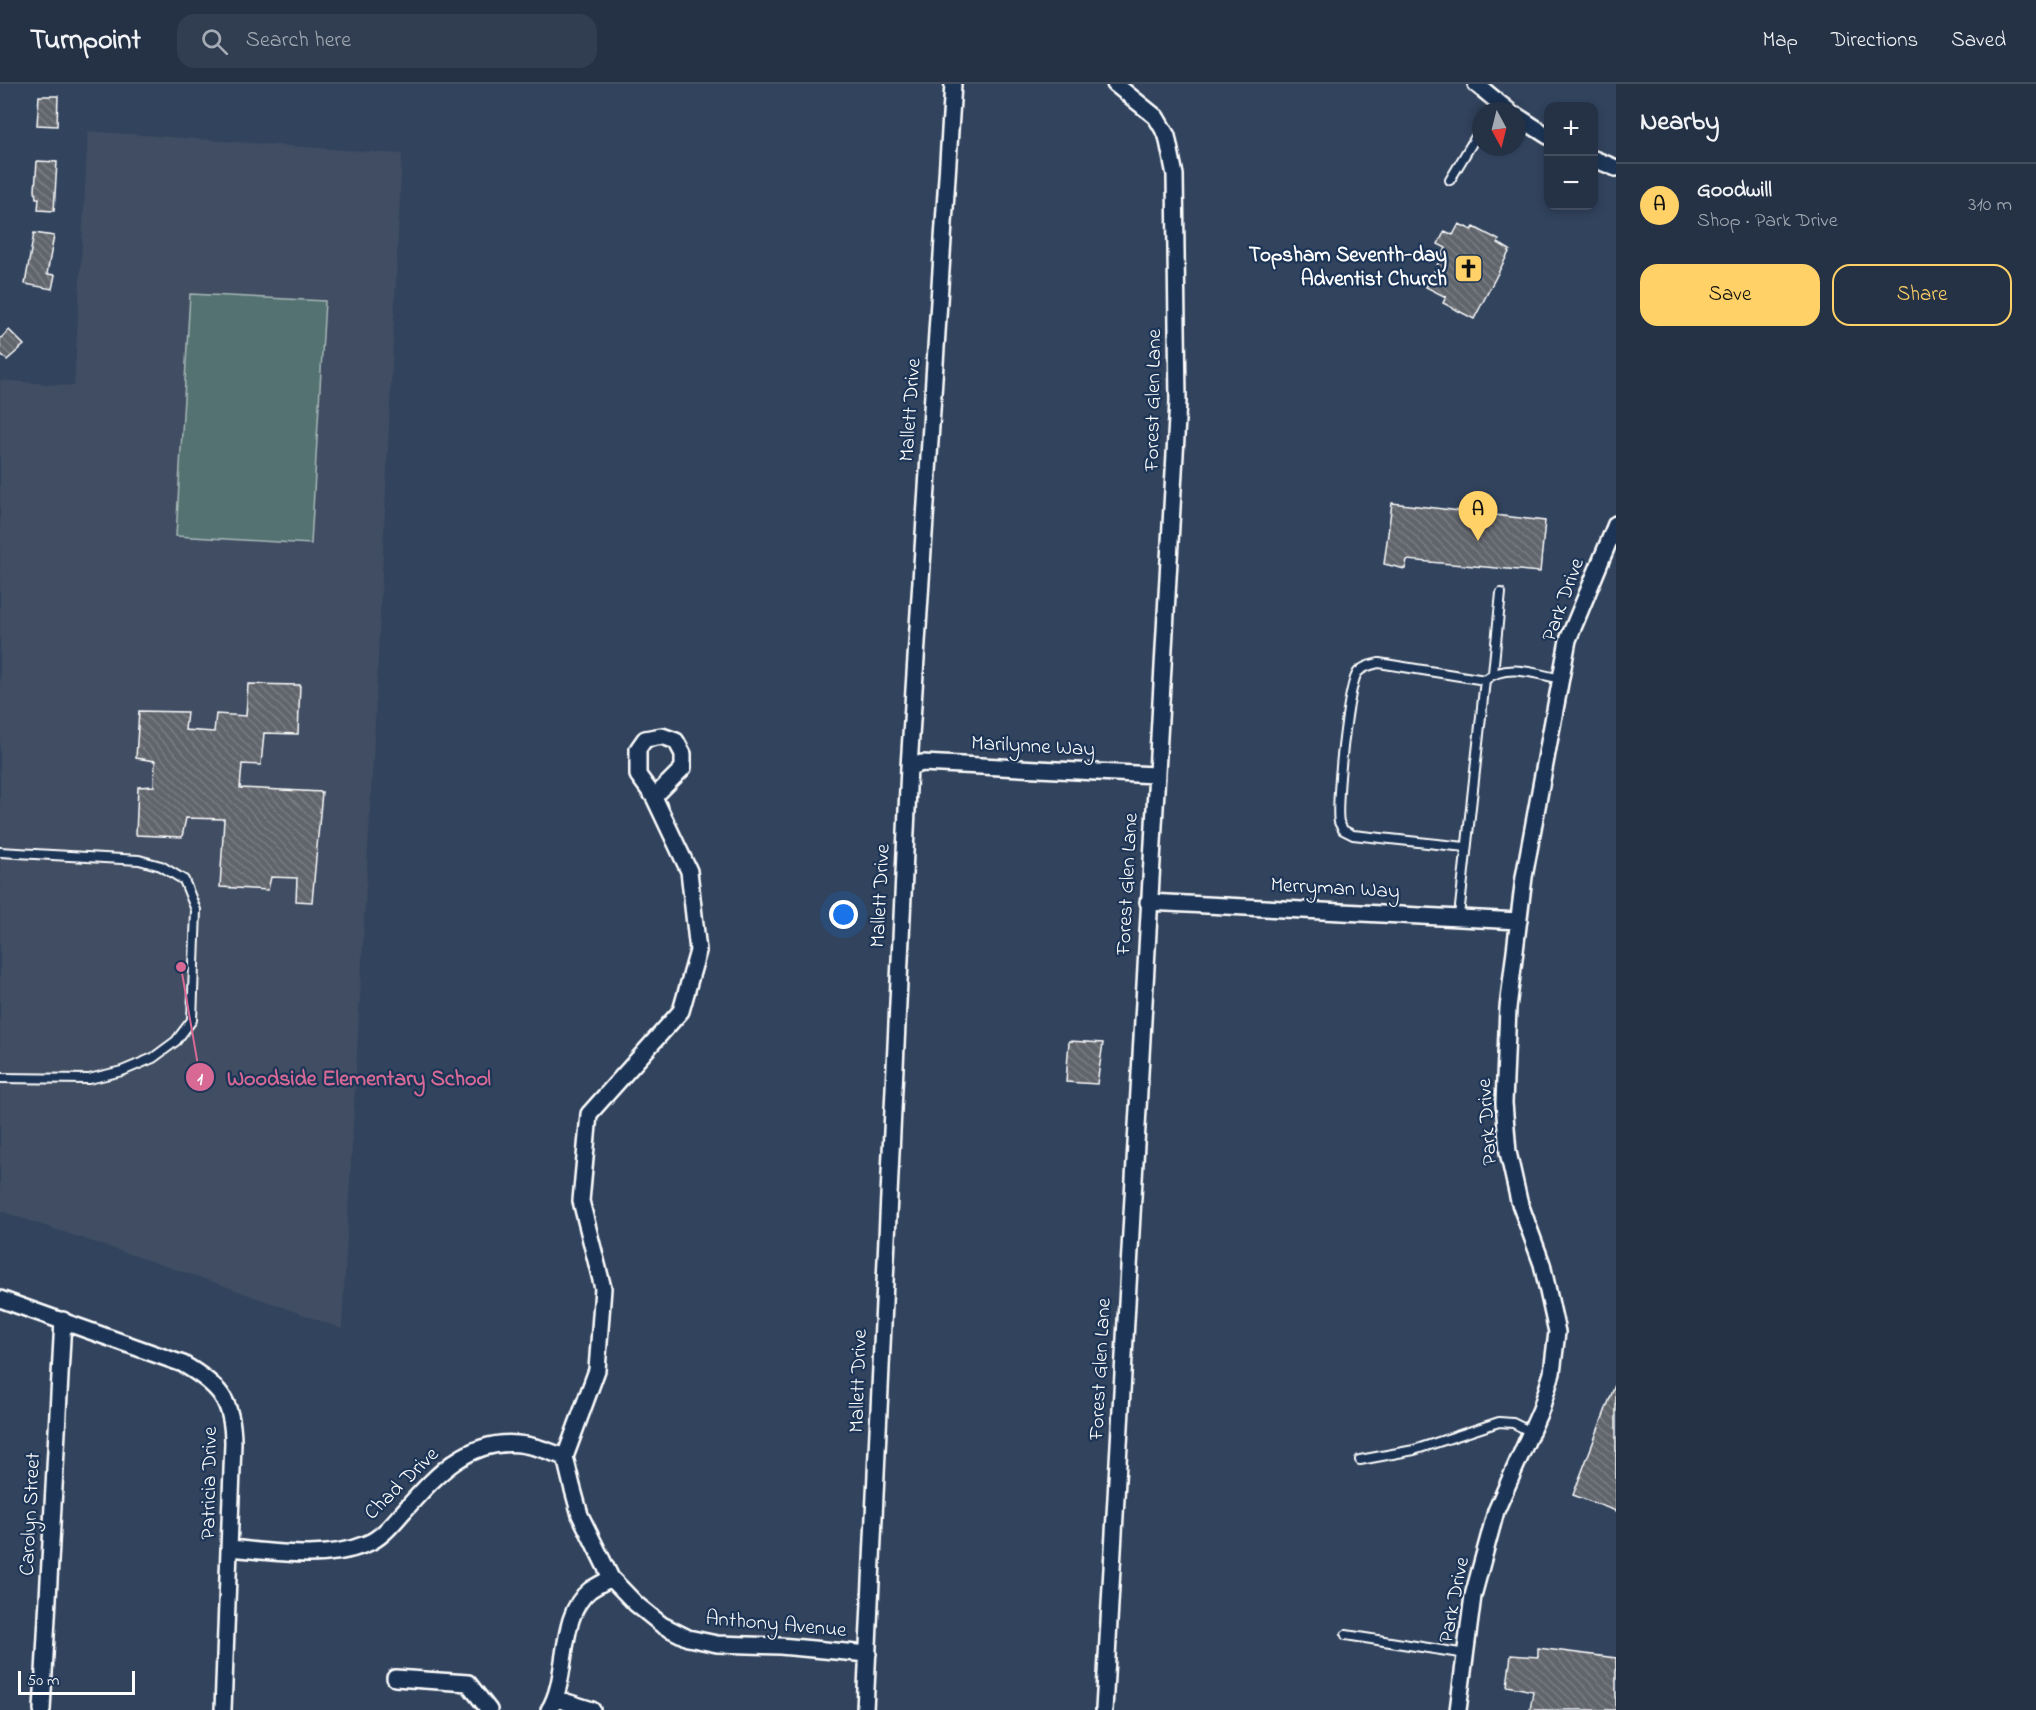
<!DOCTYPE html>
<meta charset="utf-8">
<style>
body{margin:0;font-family:"Indie Flower",sans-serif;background:#313e51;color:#f1f3f6}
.controls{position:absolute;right:18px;top:18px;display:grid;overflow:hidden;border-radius:12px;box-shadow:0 3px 9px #0003}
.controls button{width:54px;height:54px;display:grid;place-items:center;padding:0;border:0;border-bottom:2px solid #424d5f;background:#253246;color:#f1f3f6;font:30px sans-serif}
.compass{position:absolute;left:1472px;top:18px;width:54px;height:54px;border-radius:50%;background:#253246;box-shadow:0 3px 9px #0003;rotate:173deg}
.scale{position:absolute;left:18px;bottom:15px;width:117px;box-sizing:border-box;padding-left:6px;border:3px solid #fff;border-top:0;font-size:16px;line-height:21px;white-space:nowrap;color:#fff;-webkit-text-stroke:4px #1d3557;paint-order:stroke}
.you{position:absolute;left:844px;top:831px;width:21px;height:21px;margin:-15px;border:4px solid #fff;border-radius:50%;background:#1a73e8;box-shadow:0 0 0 9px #1a73e833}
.badge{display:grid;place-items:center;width:39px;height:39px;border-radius:50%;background:#ffd166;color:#111;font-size:20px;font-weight:700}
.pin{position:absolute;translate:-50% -50px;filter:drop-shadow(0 2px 3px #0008)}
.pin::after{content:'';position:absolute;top:32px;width:21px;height:18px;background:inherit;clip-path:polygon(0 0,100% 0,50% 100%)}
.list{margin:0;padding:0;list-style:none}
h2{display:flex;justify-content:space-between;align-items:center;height:78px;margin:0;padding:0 24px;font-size:26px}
h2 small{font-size:20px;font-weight:400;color:#a3aab3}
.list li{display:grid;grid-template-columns:39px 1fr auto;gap:18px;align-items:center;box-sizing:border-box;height:84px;padding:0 24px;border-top:2px solid #424d5f}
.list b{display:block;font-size:22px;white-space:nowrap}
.list p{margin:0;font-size:20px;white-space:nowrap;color:#a3aab3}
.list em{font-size:20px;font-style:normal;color:#a3aab3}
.actions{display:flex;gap:12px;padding:18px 24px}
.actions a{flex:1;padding:14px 0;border:2px solid #ffd166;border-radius:18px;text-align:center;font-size:21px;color:#ffd166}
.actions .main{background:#ffd166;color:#111}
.icon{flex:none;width:33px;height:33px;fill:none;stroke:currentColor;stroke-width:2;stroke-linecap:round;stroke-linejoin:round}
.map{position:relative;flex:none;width:1616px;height:1626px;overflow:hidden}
header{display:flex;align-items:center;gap:36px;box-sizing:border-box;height:84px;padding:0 30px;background:#253246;border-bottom:2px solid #424d5f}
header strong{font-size:28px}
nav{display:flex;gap:33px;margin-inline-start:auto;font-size:21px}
.search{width:420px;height:54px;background:#313e51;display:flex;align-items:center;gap:15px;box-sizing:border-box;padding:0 21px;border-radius:18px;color:#a3aab3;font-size:22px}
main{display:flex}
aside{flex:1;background:#253246}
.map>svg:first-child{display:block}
.built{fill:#3f4d62}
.garden{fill:#537271;stroke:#a9b8b8;stroke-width:1.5}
.building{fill:url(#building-back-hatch);stroke:#fff;stroke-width:1.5}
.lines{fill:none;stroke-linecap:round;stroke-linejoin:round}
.service-casing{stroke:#fff;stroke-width:12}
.minor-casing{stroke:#fff;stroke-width:20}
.service{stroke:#1d3557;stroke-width:8}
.minor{stroke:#1d3557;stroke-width:15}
.labels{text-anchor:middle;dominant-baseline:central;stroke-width:4.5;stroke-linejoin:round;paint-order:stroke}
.poi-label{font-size:21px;font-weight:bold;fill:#fff;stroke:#1d3557;text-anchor:end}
.street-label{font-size:21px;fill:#fff;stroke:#1d3557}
.leader{fill:none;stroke:#d76994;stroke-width:2}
.callout-dot{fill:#d76994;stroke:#1d3557;stroke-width:2}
.mark-label{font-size:18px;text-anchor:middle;font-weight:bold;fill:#fff}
.callout-label{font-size:22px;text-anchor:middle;font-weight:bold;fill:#d76994;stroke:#1d3557;stroke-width:4.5;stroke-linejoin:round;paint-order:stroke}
</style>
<header>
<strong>Turnpoint</strong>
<div class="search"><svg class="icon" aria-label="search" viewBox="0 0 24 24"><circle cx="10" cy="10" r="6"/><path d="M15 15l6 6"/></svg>Search here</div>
<nav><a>Map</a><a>Directions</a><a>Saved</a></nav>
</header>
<main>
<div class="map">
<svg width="1616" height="1626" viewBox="0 0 1616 1626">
<defs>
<pattern id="building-back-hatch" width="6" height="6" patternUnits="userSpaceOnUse" patternTransform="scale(1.5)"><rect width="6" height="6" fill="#61656c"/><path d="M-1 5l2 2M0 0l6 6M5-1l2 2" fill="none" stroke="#797c82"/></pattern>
</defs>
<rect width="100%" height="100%" fill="#31435d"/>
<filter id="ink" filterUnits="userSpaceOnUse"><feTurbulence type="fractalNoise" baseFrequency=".0167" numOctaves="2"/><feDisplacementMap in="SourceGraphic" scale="12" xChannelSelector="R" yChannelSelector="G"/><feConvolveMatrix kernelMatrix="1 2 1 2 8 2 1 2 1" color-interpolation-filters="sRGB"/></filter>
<g filter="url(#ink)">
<path class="built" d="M88,47L402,70L375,639L342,1245L216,1199L0,1127V296L74,302Z"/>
<path class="garden" d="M190,210L325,217L311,460L176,452Z"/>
<path class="building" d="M39,12H58L57,42L37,41Z
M37,77L57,78L54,127L38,126L39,114H36L35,106Z
M1459,140L1472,146L1474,143L1499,156L1498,159L1510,166L1474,235L1443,219L1446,213L1426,203L1446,164L1438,160L1445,147L1453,151Z
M34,149L54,152L47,190L55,191L52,205L25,200Z
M9,246L24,261L7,276L0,269V255Z
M1392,419L1545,437L1540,488L1407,476L1405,485L1384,480Z
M248,600L300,601L298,650L264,649L261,681L242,680L240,704L322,708L312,818L296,817L297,794L271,793L268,806L220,803L224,735L186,734L182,753L136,751L138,703L154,702L155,677L136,674L139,627L187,628L185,646L214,648L216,630L246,632Z
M1069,957L1103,959L1097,1000L1066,998Z
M1615,1301H1616V1427L1573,1411Z
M1538,1564L1616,1574V1626H1530L1533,1607L1507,1602L1511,1571L1538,1573Z"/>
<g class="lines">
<defs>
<path id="service" d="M1450,96L1481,44
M1493,589L1501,509
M1465,763L1353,751L1343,746C1342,743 1340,741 1339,738C1335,722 1348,598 1358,588C1364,582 1371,581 1379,579L1485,596
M0,768L139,776L161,782L184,796L196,826L192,936L176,957L153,974L122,987L89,995L0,994
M1459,832L1485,596C1506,578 1536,590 1561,595
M1360,1376L1414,1366L1499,1338L1513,1339L1531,1348
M1346,1551L1466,1570"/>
<path id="minor" d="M1476,0L1509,27
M1517,32L1548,52
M1594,75L1616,84
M909,683L922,679L1155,691
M654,713L683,684V670L676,657L662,652L645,655L638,665V691L654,713L689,787L698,867L681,927L589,1030L581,1117L603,1204L597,1286L565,1373L572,1402L580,1431L611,1494L636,1520L662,1541L688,1554L717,1560L780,1562L868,1570
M1148,818L1519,837
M0,1215L183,1280C219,1301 233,1316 233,1359L223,1626
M230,1464C273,1468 325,1477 366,1460C382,1454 393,1439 404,1427C437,1390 471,1351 526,1361C539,1363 553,1369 565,1373
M395,1594L468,1599L489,1626
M557,1615L592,1626
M42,1626L63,1236
M549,1626C570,1593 557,1532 590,1506C596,1502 604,1498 611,1494
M865,1626L909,683L953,0
M1104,1626L1178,317L1175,91L1167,52L1156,33L1115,0
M1458,1626L1473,1512L1496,1427L1541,1325L1552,1289L1557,1248L1542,1180L1519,1117L1508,1068L1504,1019L1508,924L1524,793L1568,556L1616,440"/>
</defs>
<use href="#service" class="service-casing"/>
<use href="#minor" class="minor-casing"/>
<use href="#service" class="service"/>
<use href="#minor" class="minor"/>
</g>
</g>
<defs>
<symbol id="church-square" viewBox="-11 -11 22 22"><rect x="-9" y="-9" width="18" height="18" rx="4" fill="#ffd166" stroke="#1d3557"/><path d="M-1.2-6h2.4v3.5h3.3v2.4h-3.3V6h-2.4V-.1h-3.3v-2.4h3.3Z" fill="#111"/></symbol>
</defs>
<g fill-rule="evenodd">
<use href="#church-square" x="1452" y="168" width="33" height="33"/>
</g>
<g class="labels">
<g class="poi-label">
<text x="1447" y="172">Topsham Seventh-day<tspan x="1447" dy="24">Adventist Church</tspan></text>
</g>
<g class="street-label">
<text transform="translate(1154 316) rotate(-89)">Forest Glen Lane</text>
<text transform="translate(911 326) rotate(-86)">Mallett Drive</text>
<text transform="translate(1564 516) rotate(-70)">Park Drive</text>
<text transform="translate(1033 663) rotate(3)">Marilynne Way</text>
<text transform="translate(1128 800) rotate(-87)">Forest Glen Lane</text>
<text transform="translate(1335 805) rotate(3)">Merryman Way</text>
<text transform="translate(881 812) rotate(-87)">Mallett Drive</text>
<text transform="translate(1488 1038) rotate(-94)">Park Drive</text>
<text transform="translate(1101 1285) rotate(-87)">Forest Glen Lane</text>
<text transform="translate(859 1297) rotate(-88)">Mallett Drive</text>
<text transform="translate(210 1399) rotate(-89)">Patricia Drive</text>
<text transform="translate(402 1400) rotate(-44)">Chad Drive</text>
<text transform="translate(31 1430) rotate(-87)">Carolyn Street</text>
<text transform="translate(1455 1516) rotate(-79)">Park Drive</text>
<text transform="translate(776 1541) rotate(5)">Anthony Avenue</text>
</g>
</g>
<path class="leader" d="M181 883L200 993"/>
<g class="callout-dot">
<circle cx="181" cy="883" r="6"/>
<circle cx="200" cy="993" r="15"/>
</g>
<g class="mark-label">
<text x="200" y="1000">1</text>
</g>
<g class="callout-label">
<text x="359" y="1001">Woodside Elementary School</text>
</g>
</svg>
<div class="controls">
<button>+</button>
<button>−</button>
</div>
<svg class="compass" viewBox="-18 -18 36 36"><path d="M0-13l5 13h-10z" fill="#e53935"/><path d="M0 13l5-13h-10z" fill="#a3aab3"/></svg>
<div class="scale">50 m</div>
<div class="you"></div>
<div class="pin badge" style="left:1478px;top:457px">A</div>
</div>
<aside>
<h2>Nearby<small></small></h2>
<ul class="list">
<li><span class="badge">A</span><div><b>Goodwill</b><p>Shop · Park Drive</p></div><em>310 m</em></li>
</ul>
<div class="actions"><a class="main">Save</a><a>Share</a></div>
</aside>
</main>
